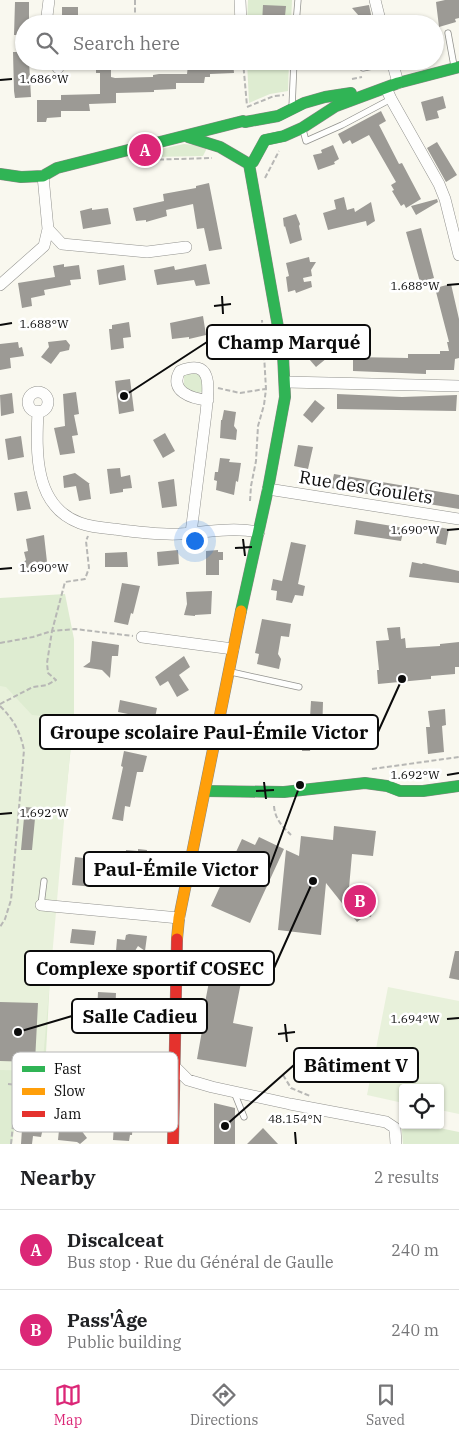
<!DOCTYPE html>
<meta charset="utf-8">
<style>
body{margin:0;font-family:"IBM Plex Serif",serif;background:#f6f6f6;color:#202124}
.controls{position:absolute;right:15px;bottom:15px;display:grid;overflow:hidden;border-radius:5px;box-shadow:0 1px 4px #0004}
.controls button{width:45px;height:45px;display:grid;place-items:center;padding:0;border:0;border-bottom:1px solid #e0e0e0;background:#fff;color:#202124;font:25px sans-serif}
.you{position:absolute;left:194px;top:540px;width:18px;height:18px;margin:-12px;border:4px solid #fff;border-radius:50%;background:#1a73e8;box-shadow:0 0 0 8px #1a73e833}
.badge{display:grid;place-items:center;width:32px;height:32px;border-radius:50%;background:#db2777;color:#fff;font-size:16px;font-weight:700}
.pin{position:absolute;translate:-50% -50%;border:2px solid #fff;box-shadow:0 1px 5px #0006}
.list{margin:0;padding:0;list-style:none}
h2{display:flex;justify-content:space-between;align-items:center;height:65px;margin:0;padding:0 20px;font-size:21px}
h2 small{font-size:16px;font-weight:400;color:#757577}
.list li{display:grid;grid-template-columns:32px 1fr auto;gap:15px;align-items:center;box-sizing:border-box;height:80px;padding:0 20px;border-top:1px solid #e0e0e0}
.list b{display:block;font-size:19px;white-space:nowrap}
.list p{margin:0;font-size:16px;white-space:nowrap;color:#757577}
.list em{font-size:16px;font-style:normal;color:#757577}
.icon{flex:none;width:28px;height:28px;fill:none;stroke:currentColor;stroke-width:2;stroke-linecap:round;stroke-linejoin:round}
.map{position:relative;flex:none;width:459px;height:1144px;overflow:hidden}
.search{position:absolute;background:#fff;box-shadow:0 1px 4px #0004;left:15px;right:15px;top:15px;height:55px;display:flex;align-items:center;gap:12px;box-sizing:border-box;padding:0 18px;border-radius:28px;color:#757577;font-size:19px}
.sheet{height:225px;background:#fff}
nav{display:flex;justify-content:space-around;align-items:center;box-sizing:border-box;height:70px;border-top:1px solid #e0e0e0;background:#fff;font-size:14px;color:#757577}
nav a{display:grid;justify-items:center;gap:2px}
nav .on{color:#db2777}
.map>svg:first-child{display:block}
.green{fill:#deecd1}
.pitch{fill:#e8f1db}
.building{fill:#9c9a95}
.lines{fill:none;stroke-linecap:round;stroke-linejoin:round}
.lane-casing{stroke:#92928e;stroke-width:7}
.street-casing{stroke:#92928e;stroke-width:12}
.fast-casing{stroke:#898884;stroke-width:12}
.slow-casing{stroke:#898884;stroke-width:12}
.jam-casing{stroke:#898884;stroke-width:12}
.path{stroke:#b7b7b5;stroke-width:2;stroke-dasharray:5 2.5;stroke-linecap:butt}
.lane{stroke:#fefefd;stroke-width:5.5}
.street{stroke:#fefefd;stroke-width:11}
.fast{stroke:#30b455;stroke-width:11}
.slow{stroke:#ff9f0a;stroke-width:11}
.jam{stroke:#e5322d;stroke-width:11}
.ticks{fill:none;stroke:#0b0b0b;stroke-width:2}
.labels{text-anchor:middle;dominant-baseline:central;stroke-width:5;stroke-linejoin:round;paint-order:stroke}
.street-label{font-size:18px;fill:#0b0b0b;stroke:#fff}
.key{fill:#fff;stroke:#b6b6b6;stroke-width:1}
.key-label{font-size:14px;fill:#0b0b0b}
.ticks-label{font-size:12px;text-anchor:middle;fill:#0b0b0b;stroke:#fff;stroke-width:5;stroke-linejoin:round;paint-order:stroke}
.leader{fill:none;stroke:#0b0b0b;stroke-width:2}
.callout-dot{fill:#0b0b0b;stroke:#fff;stroke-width:2}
.callout{fill:#fff;stroke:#0b0b0b;stroke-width:2}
.callout-label{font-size:19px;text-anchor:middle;font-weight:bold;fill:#0b0b0b}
</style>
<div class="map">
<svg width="459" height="1144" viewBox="0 0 459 1144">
<rect width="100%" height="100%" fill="#f9f8ef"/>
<path class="green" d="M248,0H292L291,24H247Z
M247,61H289L288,91L270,94L249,103Z
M184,144L208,146L203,156L153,157L151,151Z
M200,372L203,389L202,392L196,393L184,388V373Z
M65,594L74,639V717L53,920L46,1053L160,1064V1098L20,1088L12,1144H0V598Z
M401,1121H403V1125H425L459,1132V1144H403Z"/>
<path class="pitch" d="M0,686L6,687L32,715L73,719L42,1071L0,1070Z
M388,987L459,1001V1114L440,1110V1088H403V1103L367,1095Z"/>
<path class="building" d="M445,0H459V18L455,19L456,22L439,27L436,2Z
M15,2H29V24H24V35H14Z
M263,5L286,6L285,16L272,15L271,24H262Z
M369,5L373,24H341V22L359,16L352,8Z
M62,7H78V24H62Z
M13,52H24V61H29L31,97L15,98L14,91Z
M96,61H111V77L115,78L153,77V75L159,74H187L188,65L197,64V61H233L234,73L210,74V77H205L204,83H176V89L154,90V92L116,93V103L89,104L90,111H61V117L47,118L46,122H37V100H61V95L100,94V73H96Z
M443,96L446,108L437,111L439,118L426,121L421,102Z
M381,111L386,121L379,125L399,164L402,163L421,199L406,208L404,204L401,206L392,191L394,190L391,185L396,182L369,135L352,144L350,140L343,144L338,134Z
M437,142L457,175L446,182L427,148Z
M333,145L339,159L334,162L335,164L318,170L313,155L322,153L321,150Z
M209,183L222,249L209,251L204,228L197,229L193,204L166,210L167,216L146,222V220L136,221L133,208L164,201L163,194L196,188V186Z
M344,197L347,210L354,208L355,212L371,202L375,221L367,226L366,221L328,230L323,213L336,209L334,200Z
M437,199L438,202L416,215L411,206Z
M92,208V210L108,208L111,224L83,229L80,211Z
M296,214L300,224L299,226L302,240L290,244L285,226L284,227L283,218Z
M421,228L434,278L420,282L406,232Z
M309,257L310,262H316L311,270L312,276L303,278L304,282L311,281L312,287L296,293L295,290L288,292L286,277L289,276L286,263Z
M64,264V267L79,265L81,279L70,280L71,285L44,290L45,295L31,298L32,306L22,308L18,283L55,277L53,266Z
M206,264L210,284L196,286L194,280L157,285L154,270L174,266L175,270Z
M124,265L126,280L99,285L97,270Z
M451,284L459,319V358L455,359L454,370H426V374L353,371V357L408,358V354H440V351H449L447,342H449L435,288Z
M203,316L206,335L189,339V337L172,339L170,323Z
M129,322L131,337L123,338L124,348L111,350L109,329H112V325Z
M240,324L245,353H243V358L227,360L226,351L228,350L225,326Z
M66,340L70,345L69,350L60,352L51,364L41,357L49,347L48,342Z
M18,342L19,348L22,347L24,356L10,358L11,368L0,370V344Z
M315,342L327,358L316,367L302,351Z
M130,379L134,411L119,414L115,381Z
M76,392L79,414L74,415L78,435L72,436L75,453L60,455L54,428L65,426L63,394Z
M12,393L14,413L1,416L0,395Z
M337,394L402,397L457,395L456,411L337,409Z
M315,400L325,408L312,423L303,415Z
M224,410L236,412L234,426L237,430L236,440L220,438L221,420H222Z
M165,433L175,451L163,458L153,440Z
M21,436L24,457L8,460L5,439Z
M298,445L313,447L308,469L294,466Z
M220,458L230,459L229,462L241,463L238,482L236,481L234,495L216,490L217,481L214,480L215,472H218Z
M120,468L121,477L130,475L132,488L123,489V492L110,494L107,469Z
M75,473L90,484H89L91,499L79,501L76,486L64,488L63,476Z
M334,474L459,495V509L331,488Z
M174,479L177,506L162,508L158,482Z
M27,491L31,509L17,511L14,493Z
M356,520L404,528L401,541L354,534Z
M438,527L449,529L446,545L436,543Z
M44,535L47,562L39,563L40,567L29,569L25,566L24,562L26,560L24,552L28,551L26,539Z
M291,542L306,545L298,584L305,586L303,596L295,595L292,603L276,600L277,591L271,590L273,579L282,581Z
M178,550L179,564L158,566L157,552Z
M218,550V552H223V560H219V575H206V551Z
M127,552L128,567H105V553Z
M412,562L422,564L423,563L459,571V583L409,577Z
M122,583L140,586L133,614L131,613L128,625L114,622Z
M212,591L211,614L195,615V616L184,615L187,604L186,592Z
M262,619L291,624L289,637L281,636L278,654L281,659L279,669L257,664L259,654L255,653Z
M400,627L401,639L405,638L406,648L440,646V644L459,642V667H455V674L431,676V679L378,684L377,670H379L376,641L389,640L387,628Z
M92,641L119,645L118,656H112L110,678L102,670L83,667L90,662Z
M184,656L190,667L179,675L189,690L177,697L168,681L160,686L155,677Z
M120,700L157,708L151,737L134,734L138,716L118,712Z
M311,701L323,702L322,736L324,737V746H311L310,751H302L303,735H309Z
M445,709L446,725L442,726L444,752L428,754L426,727H430L428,711Z
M249,714L259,715L252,750L237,747L241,729L245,730Z
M124,751L147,756L143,772H137L130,807L125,806L123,821L112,819L123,767L121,766Z
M25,807L36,808L32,850H21Z
M334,826L376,831L373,856L352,854L349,888L368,890L374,896L371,917L365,916L357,922L326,883L321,935L278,930L286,850L299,856L301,836L333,840Z
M259,837L284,849L250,923L211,906L242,839L255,845Z
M138,849L147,850L144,884L131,883L133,861H126V850L138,851Z
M75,857L108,861L106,883L96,882L95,887L72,885Z
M72,929L96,931L94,945L70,943Z
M129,934L147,936L145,951L138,946L130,959L124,958L121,951H116L117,939L125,940L126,935Z
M455,951H459V980L449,978Z
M213,961L244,967L233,1023L253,1027L246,1067L197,1059L205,1014L203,1013Z
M98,992L116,993L115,1015L97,1014Z
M0,1002L38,1003L35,1062L0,1061Z
M214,1103L235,1108V1144H214Z
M108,1113L131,1115V1121H133L132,1135H130L129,1141L113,1140L114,1123L107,1122Z
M73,1115L81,1123L78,1126L87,1138L80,1144L77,1142L58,1140L59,1130H66L67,1121Z
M24,1126L43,1128L41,1137L33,1136L32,1144H21L22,1129H24Z
M263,1128L278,1144H247Z"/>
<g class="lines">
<defs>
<path id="lane" d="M296,24L298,0
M448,33L454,66
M361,61L363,68L373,66L377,61
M292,107L294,61
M303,130L306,141L342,125L391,99
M231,672L299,687
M41,905L44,881
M234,1092L244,1117"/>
<path id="street" d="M240,0L241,24
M375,0L381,24
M46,24L49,0
M56,61L58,68
M392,61L398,83
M386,88L391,99L439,184L445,199L459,255
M48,229L62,244L147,252L186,247
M0,285L44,246L48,229L43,176
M286,382L459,386
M28 402a10 10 0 1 1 20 0a10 10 0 1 1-20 0Z
M38,411C36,453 34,506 80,523C91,527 103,528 114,529C136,532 157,535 179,534C205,532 233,527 259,532
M268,489L459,519
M191,533L206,413C208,391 215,357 180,371C168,391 192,399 208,400
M142,637L233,649
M41,905L179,918
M173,1065L188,1080L212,1087L290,1104L386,1122L395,1128L396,1144"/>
<path id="fast" d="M245,122L278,116L304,103L325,97L351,93
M188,137L220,147L249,164
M265,140L284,136L302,128L336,106L398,83L459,67
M249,164L253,162L265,140
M0,174L21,177L43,176L57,168L243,121
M241,611L268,489L285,397L283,355L249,164
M205,791L284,792L365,783L387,786L400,791H423L459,786"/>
<path id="slow" d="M177,939L179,918L241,611"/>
<path id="jam" d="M173,1144L177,939"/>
</defs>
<use href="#lane" class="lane-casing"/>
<use href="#street" class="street-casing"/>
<use href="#fast" class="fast-casing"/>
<use href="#slow" class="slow-casing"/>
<use href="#jam" class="jam-casing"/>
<path class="path" d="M135,0V24
M243,61L247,106
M352,79L362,77
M247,107L274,96L284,95
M144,160L212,158
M265,178L279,151
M218,388L240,393L265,389
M250,501L251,486L256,461L258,426L264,405L266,389L262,320
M0,643L33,637L52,631L65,582L85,579L89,568L86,541L88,536
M0,704L33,687L47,685L56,680L48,673L47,663L52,631L75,629L133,636
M0,706C14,720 20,731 24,750L11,900L5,919L0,927
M372,769L459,757
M274,806C275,819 282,826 291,835
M283,1075L291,1088L310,1096
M8,1084L160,1097
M11,1144L17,1085"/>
<use href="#lane" class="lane"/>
<use href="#street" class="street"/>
<use href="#fast" class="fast"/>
<use href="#slow" class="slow"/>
<use href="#jam" class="jam"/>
</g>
<path class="ticks" d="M0,80L12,79M447,285L459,284M222,296L223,314M214,306L231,304M0,325L12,323M447,530L459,529M243,539L245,556M235,548L252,547M0,569L12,568M447,775L459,773M264,782L266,799M256,791L274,790M0,814L12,813M447,1019L459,1018M285,1024L287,1042M278,1034L295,1032M295,1132L296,1144"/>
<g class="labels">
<g class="street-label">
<text transform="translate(366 487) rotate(9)">Rue des Goulets</text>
</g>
</g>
<rect x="12" y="1052" width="166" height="80" rx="8" class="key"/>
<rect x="22" y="1066" width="23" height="6" fill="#30b455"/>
<rect x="22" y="1088" width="23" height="7" fill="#ff9f0a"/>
<rect x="22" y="1111" width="23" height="6" fill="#e5322d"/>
<g class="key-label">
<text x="54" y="1074">Fast</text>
<text x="54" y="1096">Slow</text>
<text x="54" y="1119">Jam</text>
</g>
<g class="ticks-label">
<text x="44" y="83">1.686°W</text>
<text x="415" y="290">1.688°W</text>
<text x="44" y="328">1.688°W</text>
<text x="415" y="534">1.690°W</text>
<text x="44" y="572">1.690°W</text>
<text x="415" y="779">1.692°W</text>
<text x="44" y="817">1.692°W</text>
<text x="415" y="1023">1.694°W</text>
<text x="295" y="1123">48.154°N</text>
</g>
<path class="leader" d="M124 396L207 342M402 679L378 732M300 785L269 869M313 881L274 968M18 1032L72 1016M225 1126L294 1065"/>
<g class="callout-dot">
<circle cx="124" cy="396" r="5"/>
<circle cx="402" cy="679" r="5"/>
<circle cx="300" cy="785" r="5"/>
<circle cx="313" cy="881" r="5"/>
<circle cx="18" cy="1032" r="5"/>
<circle cx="225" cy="1126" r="5"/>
</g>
<g class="callout">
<rect x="207" y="325" width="163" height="34" rx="5"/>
<rect x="40" y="715" width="338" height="34" rx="5"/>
<rect x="84" y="852" width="185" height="34" rx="5"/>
<rect x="25" y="951" width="249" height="34" rx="5"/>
<rect x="72" y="999" width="135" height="34" rx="5"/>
<rect x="294" y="1048" width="124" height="34" rx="5"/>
</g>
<g class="callout-label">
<text x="289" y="349">Champ Marqué</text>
<text x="209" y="739">Groupe scolaire Paul-Émile Victor</text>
<text x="176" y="876">Paul-Émile Victor</text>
<text x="150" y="975">Complexe sportif COSEC</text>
<text x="140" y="1023">Salle Cadieu</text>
<text x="356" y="1072">Bâtiment V</text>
</g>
</svg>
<div class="controls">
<button><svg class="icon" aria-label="locate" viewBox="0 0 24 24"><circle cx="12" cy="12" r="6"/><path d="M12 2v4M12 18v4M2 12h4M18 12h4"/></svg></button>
</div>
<div class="you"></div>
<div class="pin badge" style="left:145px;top:150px">A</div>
<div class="pin badge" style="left:360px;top:901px">B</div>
<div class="search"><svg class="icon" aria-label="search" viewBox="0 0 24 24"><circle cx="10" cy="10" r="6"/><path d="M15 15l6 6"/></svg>Search here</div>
</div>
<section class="sheet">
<h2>Nearby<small>2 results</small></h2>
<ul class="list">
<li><span class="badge">A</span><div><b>Discalceat</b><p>Bus stop · Rue du Général de Gaulle</p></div><em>240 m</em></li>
<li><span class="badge">B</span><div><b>Pass'Âge</b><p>Public building</p></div><em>240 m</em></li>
</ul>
</section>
<nav>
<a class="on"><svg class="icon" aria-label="map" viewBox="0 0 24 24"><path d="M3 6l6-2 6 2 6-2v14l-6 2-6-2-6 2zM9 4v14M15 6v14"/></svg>Map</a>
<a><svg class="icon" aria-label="directions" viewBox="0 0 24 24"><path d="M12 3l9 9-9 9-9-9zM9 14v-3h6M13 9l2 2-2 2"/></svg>Directions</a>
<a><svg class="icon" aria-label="saved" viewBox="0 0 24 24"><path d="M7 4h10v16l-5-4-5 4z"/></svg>Saved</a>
</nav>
